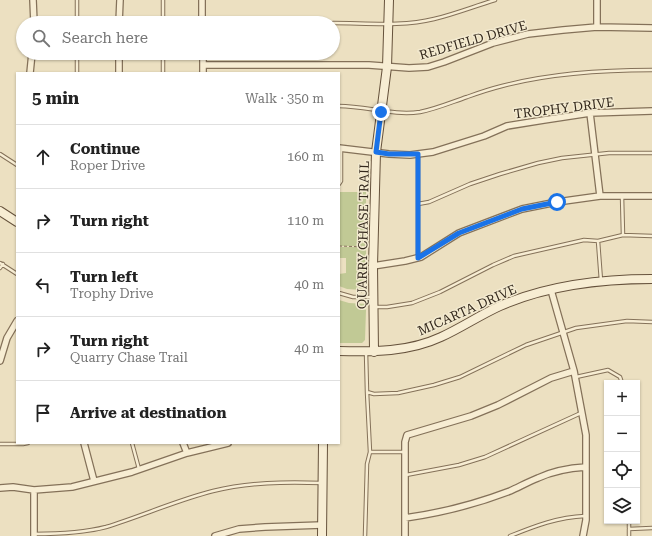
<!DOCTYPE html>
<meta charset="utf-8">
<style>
body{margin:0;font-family:"Roboto Serif",serif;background:#f6f6f6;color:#222}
.controls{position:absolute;right:12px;bottom:12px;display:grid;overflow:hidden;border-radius:0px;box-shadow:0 1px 3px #0004}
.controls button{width:36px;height:36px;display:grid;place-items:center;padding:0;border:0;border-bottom:1px solid #e0e0e0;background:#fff;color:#222;font:20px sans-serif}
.stop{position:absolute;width:12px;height:12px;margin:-9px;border:3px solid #1a73e8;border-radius:50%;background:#fff}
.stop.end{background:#1a73e8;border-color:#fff;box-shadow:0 1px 4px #0008}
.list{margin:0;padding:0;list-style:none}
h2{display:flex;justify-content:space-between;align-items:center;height:52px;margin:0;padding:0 16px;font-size:17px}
h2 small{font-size:13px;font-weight:400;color:#767676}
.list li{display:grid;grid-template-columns:26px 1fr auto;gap:12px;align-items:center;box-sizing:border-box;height:64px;padding:0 16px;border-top:1px solid #e0e0e0}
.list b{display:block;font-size:15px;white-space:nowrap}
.list p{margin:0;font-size:13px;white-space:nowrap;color:#767676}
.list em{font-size:13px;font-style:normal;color:#767676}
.icon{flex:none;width:22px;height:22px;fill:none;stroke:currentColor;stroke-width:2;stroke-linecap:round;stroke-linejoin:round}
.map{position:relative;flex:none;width:652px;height:536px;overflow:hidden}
.search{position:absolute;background:#fff;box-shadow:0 1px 3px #0004;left:16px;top:16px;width:324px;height:44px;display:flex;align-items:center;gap:10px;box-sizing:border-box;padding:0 14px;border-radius:22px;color:#767676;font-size:15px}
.panel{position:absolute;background:#fff;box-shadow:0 1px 3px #0004;left:16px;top:72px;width:324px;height:372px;border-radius:0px}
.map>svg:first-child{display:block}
.green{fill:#c1c995}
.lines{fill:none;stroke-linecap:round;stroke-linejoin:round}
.lane-casing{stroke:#847159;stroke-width:4.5}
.street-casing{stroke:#847159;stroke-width:8}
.secondary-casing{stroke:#66523c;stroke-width:10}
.path{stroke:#847159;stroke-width:1;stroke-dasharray:3 2;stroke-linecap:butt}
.lane{stroke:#f7edd3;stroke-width:2.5}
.street{stroke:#f7edd3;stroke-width:5.5}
.secondary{stroke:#f7edd3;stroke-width:8}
.route{stroke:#1a73e8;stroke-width:5}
.labels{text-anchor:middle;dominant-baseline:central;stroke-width:3;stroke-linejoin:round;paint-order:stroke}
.street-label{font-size:13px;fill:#34291d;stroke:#f3ead0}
</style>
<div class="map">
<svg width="652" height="536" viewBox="0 0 652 536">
<rect width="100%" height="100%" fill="#ece0c1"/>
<path class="green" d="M339,192H366V246H339Z
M339,247H366V286L362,290L347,289L339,286V274L346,273V258H339Z
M339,300L349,303L366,304L363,307L366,310L365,340L362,343H339Z"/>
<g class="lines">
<defs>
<path id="lane" d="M163,0V23
M77,23V0
M205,23H267
M333,23C366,23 402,27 434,19C455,14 475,6 495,0
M77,73V53
M163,73V53
M339,106C367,106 393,116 420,112C436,109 452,102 467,97C478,93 490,89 502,86C551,73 601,70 652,70
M0,154L17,165
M339,184L341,181V149
M622,196L623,235L652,236
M418,204L429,202L470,184L500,174L538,163L562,158L609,153H652
M418,257V154
M0,263L17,274
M0,268L3,264
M601,281L598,241L623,235
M339,293L353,297H373
M375,307H387L412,303L440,292L493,265L514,256L584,240L598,241
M366,352L367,392L374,394L398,393L434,385L460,377L526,345L576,328L627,321L652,322
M576,377L608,370L620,377L622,383
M367,392L370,452H405
M132,443L139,469
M0,444H23L28,443
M406,475L459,465L485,457L581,413
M629,528V521
M34,534C58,534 83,533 106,527C142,516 177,500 213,491C249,482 285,482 322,483
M365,536L367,464L370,452
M510,536C535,526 558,517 585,516
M629,536V529L652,528"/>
<path id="street" d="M33,0L34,23
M202,0V23
M597,0V27
M119,23L120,0
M203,53V73
M203,65H369L409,68L428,67L444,62L493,43L528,34L563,30L597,27L652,28
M30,73L32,53
M119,73V53
M590,113L600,196
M339,148L389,154L410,155L433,152L484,136L507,126L544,120L590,113L652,111
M373,266L405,261L421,257L459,233L522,209L557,202L600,196H652
M551,290L574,371L586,435V520L583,536
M0,361L7,338L17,321
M84,443L94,481
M183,443L187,453
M0,488L13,487L34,490L72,487L132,472L187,453L228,443
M405,518C441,513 476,504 510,491C519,487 528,482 538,478C553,471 569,468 586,467
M34,536V490
M215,536L239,529L265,527L322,525
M405,536V442L407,435L471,416L498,405L551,378L574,371"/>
<path id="secondary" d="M0,211L17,222
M339,351C373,352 409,352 441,337C461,328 480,315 500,306C548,285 601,279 652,279
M374,352L373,266L376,152L387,67L389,0
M322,536L323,443"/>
</defs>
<use href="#lane" class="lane-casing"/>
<use href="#street" class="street-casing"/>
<use href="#secondary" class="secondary-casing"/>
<path class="path" d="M339,246L366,247
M361,292L364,291L366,288"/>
<use href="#lane" class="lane"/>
<use href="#street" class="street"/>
<use href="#secondary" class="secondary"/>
</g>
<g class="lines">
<path class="route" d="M381,112L376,152L389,154H418V258L459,233L522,209L557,202"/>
</g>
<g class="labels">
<g class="street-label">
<text transform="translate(473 40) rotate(-16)">REDFIELD DRIVE</text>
<text transform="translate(564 108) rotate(-7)">TROPHY DRIVE</text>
<text transform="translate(363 235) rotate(-89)">QUARRY CHASE TRAIL</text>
<text transform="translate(467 310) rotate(-24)">MICARTA DRIVE</text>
</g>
</g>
</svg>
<div class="controls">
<button>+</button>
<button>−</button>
<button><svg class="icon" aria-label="locate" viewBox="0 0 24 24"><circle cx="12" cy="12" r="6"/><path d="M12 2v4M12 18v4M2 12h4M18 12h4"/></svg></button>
<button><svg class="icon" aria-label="layers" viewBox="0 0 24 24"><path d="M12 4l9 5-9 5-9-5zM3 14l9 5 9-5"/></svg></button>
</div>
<div class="stop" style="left:557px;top:202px"></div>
<div class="stop end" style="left:381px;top:112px"></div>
<div class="search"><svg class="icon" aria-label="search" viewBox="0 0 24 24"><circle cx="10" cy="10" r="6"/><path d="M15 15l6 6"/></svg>Search here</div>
<section class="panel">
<h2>5 min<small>Walk · 350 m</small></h2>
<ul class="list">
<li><svg class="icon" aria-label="ahead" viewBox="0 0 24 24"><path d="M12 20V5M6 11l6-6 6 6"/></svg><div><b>Continue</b><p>Roper Drive</p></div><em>160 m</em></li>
<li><svg class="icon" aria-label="right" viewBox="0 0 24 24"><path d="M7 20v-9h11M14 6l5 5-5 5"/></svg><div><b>Turn right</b></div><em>110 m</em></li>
<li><svg class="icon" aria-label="left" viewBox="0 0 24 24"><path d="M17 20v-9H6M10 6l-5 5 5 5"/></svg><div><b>Turn left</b><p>Trophy Drive</p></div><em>40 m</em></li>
<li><svg class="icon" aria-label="right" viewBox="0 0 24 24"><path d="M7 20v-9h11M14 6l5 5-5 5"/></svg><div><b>Turn right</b><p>Quarry Chase Trail</p></div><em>40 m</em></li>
<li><svg class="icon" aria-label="arrive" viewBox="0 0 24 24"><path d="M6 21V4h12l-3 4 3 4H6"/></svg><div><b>Arrive at destination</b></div></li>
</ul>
</section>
</div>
